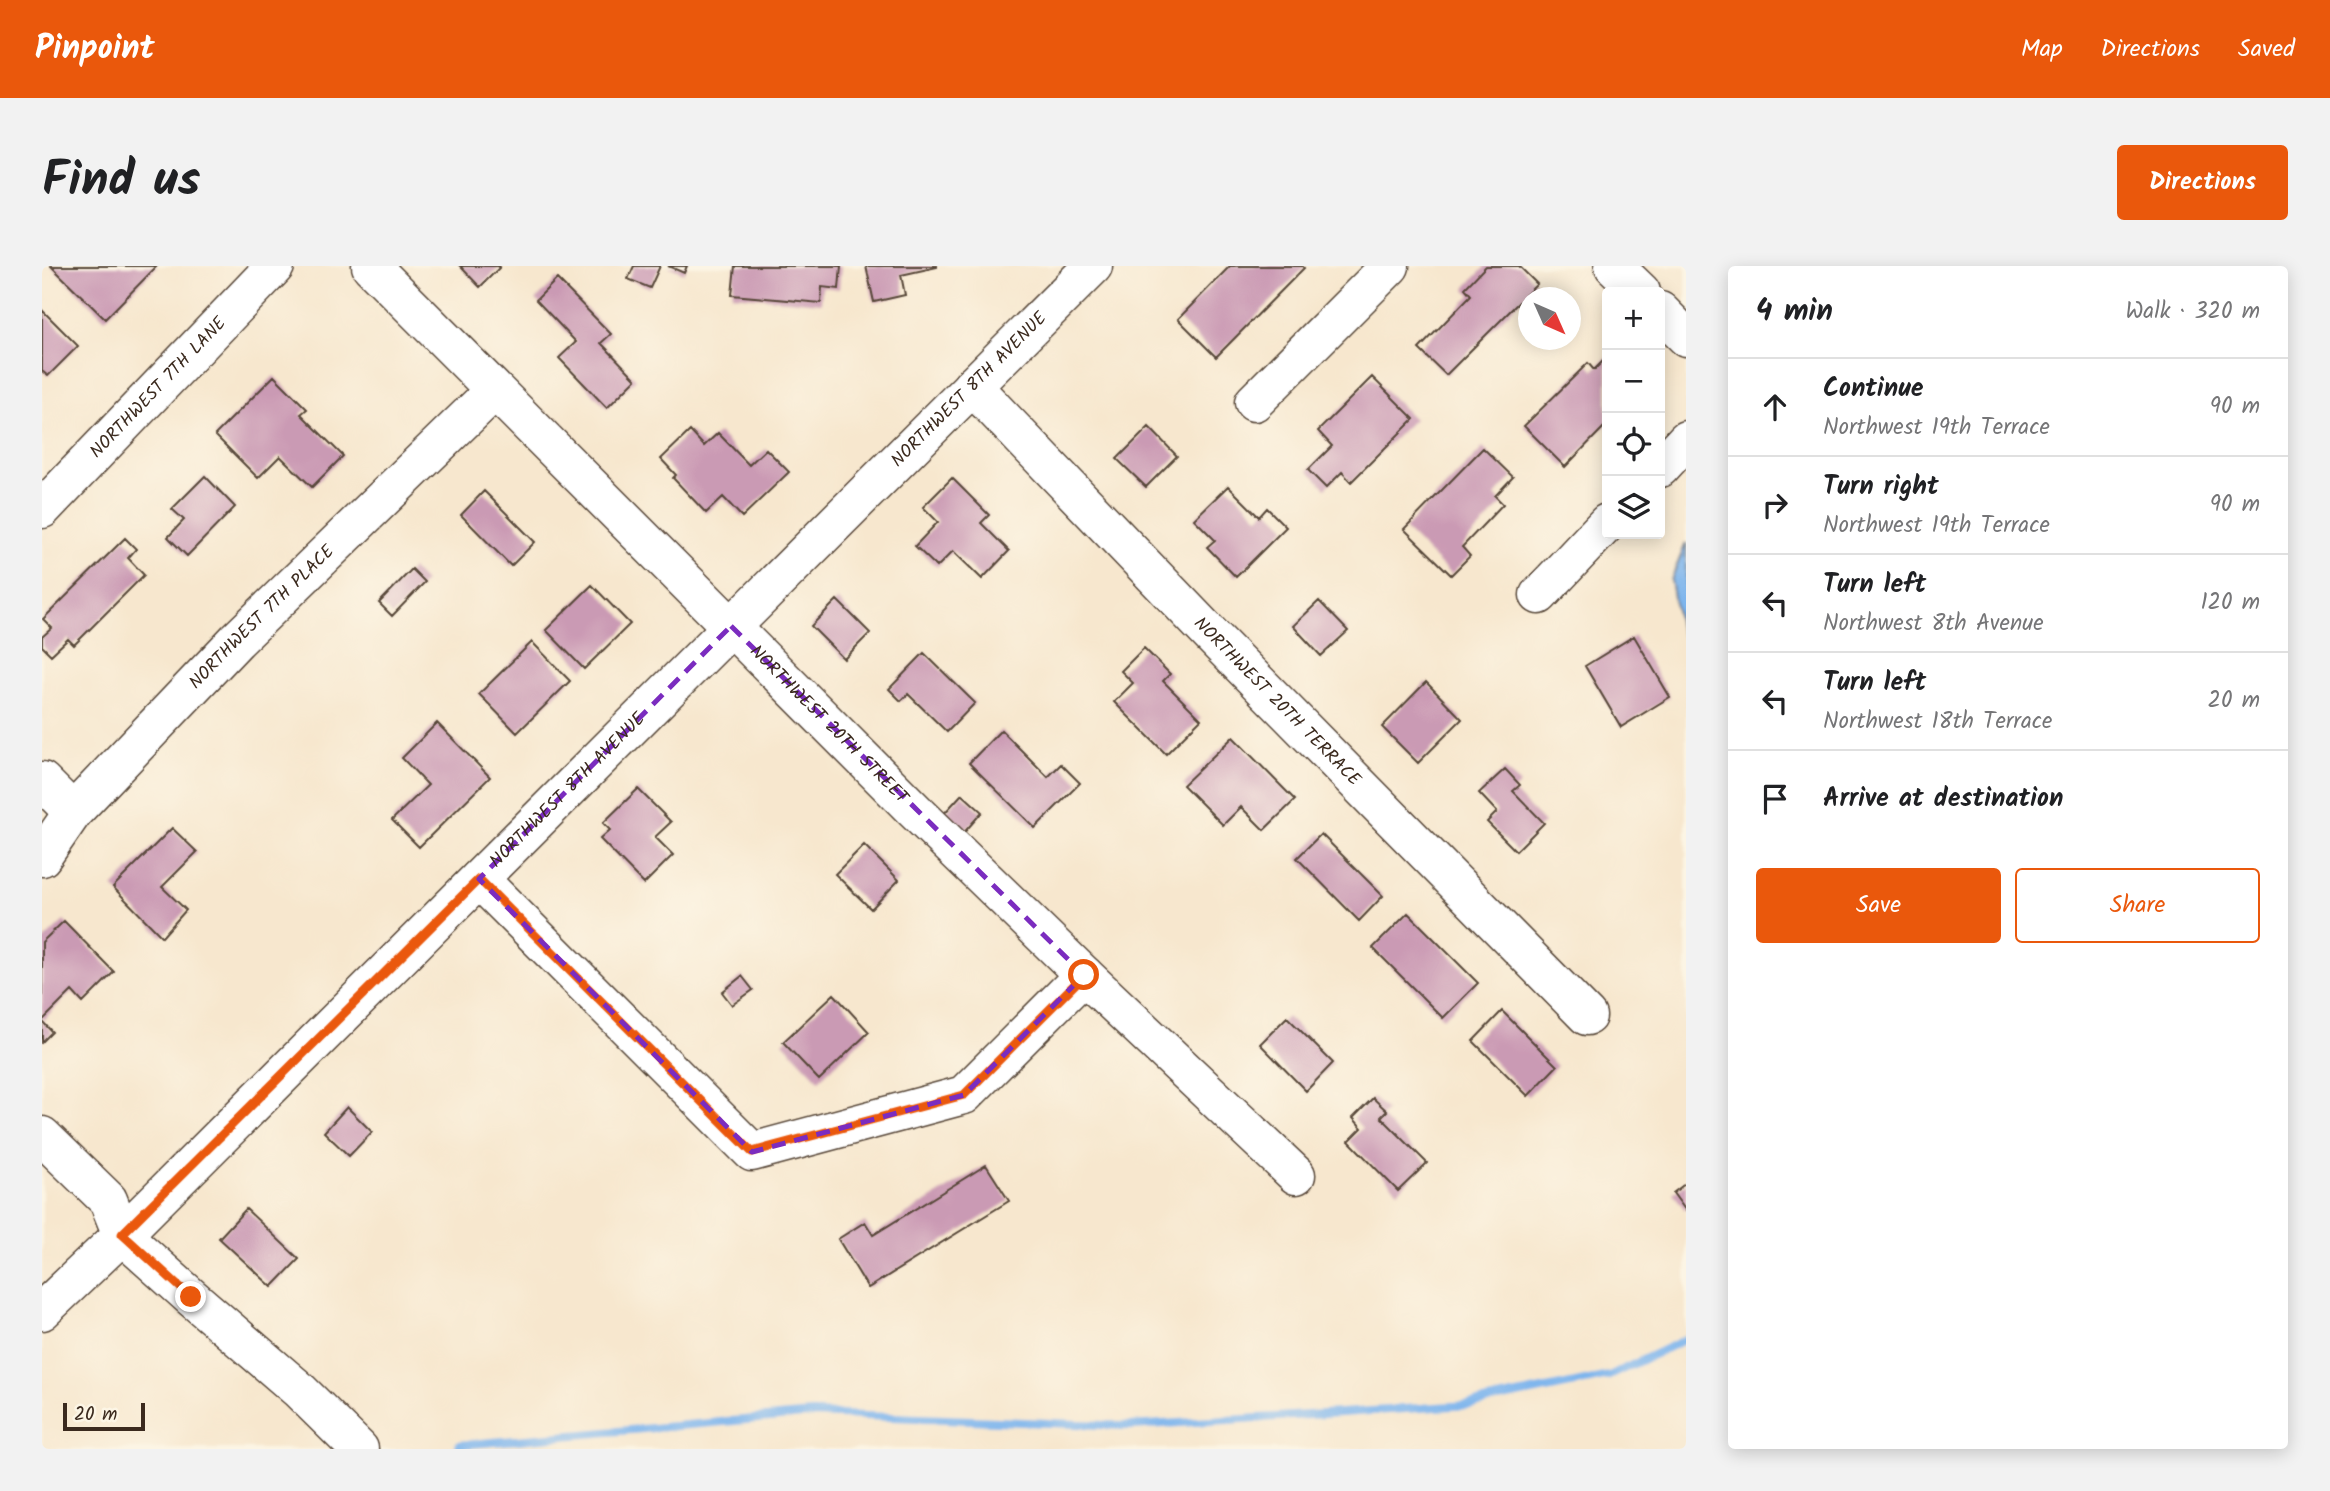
<!DOCTYPE html>
<meta charset="utf-8">
<style>
body{margin:0;font-family:Kalam,sans-serif;background:#f2f2f2;color:#202124}
.controls{position:absolute;right:21px;top:21px;display:grid;overflow:hidden;border-radius:7px;box-shadow:0 4px 18px #0003}
.controls button{width:63px;height:63px;display:grid;place-items:center;padding:0;border:0;border-bottom:2px solid #e0e0e0;background:#fff;color:#202124;font:35px sans-serif}
.compass{position:absolute;left:1476px;top:21px;width:63px;height:63px;border-radius:50%;background:#fff;box-shadow:0 4px 18px #0003;rotate:135deg}
.scale{position:absolute;left:21px;bottom:18px;width:82px;box-sizing:border-box;padding-left:7px;border:4px solid #3b2a1e;border-top:0;font-size:19px;line-height:24px;white-space:nowrap;color:#3b2a1e;-webkit-text-stroke:5px #fcf5e5;paint-order:stroke}
.stop{position:absolute;width:21px;height:21px;margin:-16px;border:5px solid #ea580c;border-radius:50%;background:#fff}
.stop.end{background:#ea580c;border-color:#fff;box-shadow:0 2px 7px #0008}
.list{margin:0;padding:0;list-style:none}
h2{display:flex;justify-content:space-between;align-items:center;height:91px;margin:0;padding:0 28px;font-size:30px}
h2 small{font-size:23px;font-weight:400;color:#757577}
.list li{display:grid;grid-template-columns:46px 1fr auto;gap:21px;align-items:center;box-sizing:border-box;height:98px;padding:0 28px;border-top:2px solid #e0e0e0}
.list b{display:block;font-size:26px;white-space:nowrap}
.list p{margin:0;font-size:23px;white-space:nowrap;color:#757577}
.list em{font-size:23px;font-style:normal;color:#757577}
.actions{display:flex;gap:14px;padding:21px 28px}
.actions a{flex:1;padding:16px 0;border:2px solid #ea580c;border-radius:7px;text-align:center;font-size:24px;color:#ea580c}
.actions .main{background:#ea580c;color:#fff}
.icon{flex:none;width:38px;height:38px;fill:none;stroke:currentColor;stroke-width:2;stroke-linecap:round;stroke-linejoin:round}
.map{position:relative;flex:none;width:1644px;height:1183px;overflow:hidden;border-radius:7px}
header{display:flex;align-items:center;gap:42px;box-sizing:border-box;height:98px;padding:0 35px;background:#ea580c;color:#fff}
header strong{font-size:33px}
nav{display:flex;gap:38px;margin-inline-start:auto;font-size:24px}
.intro{display:flex;align-items:center;justify-content:space-between;box-sizing:border-box;height:168px;padding:0 42px}
h1{margin:0;font-size:49px}
.button{padding:18px 32px;border-radius:7px;background:#ea580c;color:#fff;font-size:24px;font-weight:700}
main{display:flex;gap:42px;padding:0 42px}
aside{flex:1;background:#fff;border-radius:7px;box-shadow:0 4px 18px #0003}
.map>svg:first-child{display:block}
.water{fill:#7eb5ed;stroke:#5c7086;stroke-width:2}
.lines{fill:none;stroke-linecap:round;stroke-linejoin:round}
.stream{stroke:#7eb5ed;stroke-width:8}
.building{fill:#ca9ab4}
.minor-casing{stroke:#574638;stroke-width:41}
.minor{stroke:#fff;stroke-width:38}
.route{stroke:#ea580c;stroke-width:9}
.marked{fill:none;stroke:#7b2cbf;stroke-width:5;stroke-dasharray:14 9;stroke-linejoin:round}
.labels{text-anchor:middle;dominant-baseline:central;stroke-width:7;stroke-linejoin:round;paint-order:stroke}
.street-label{font-size:18px;fill:#3b2a1e;stroke:#fcf5e5}
</style>
<header>
<strong>Pinpoint</strong>
<nav><a>Map</a><a>Directions</a><a>Saved</a></nav>
</header>
<div class="intro"><h1>Find us</h1><a class="button">Directions</a></div>
<main>
<div class="map">
<svg width="1644" height="1183" viewBox="0 0 1644 1183">
<rect width="100%" height="100%" fill="#fcf5e5"/>
<filter id="ink" filterUnits="userSpaceOnUse"><feTurbulence type="fractalNoise" baseFrequency=".0143" numOctaves="2"/><feDisplacementMap in="SourceGraphic" scale="14" xChannelSelector="R" yChannelSelector="G"/><feConvolveMatrix kernelMatrix="1 2 1 2 8 2 1 2 1" color-interpolation-filters="sRGB"/></filter>
<filter id="wash" filterUnits="userSpaceOnUse"><feTurbulence type="fractalNoise" baseFrequency=".00686" numOctaves="4" result="noise"/><feDisplacementMap in="SourceGraphic" scale="28" xChannelSelector="R" yChannelSelector="G"/><feGaussianBlur stdDeviation="1.57" result="paint"/><feColorMatrix in="noise" values="0 0 0 0 0 0 0 0 0 0 0 0 0 0 0 0 0 1.4 0 .05"/><feComposite in="paint" operator="in"/></filter>
<g filter="url(#wash)">
<rect width="100%" height="100%" fill="#f7e7ce"/>
<path class="water" d="M1644,277V377L1637,361L1629,314Z"/>
<g class="lines">
<path class="stream" d="M417,1179L771,1148L1089,1160L1427,1139L1567,1110L1644,1073"/>
</g>
<g id="blocks">
<path class="building" d="M9,0H115L63,53Z
M418,0H457L458,1L438,21Z
M592,0H618L608,22L586,13Z
M626,0H645L642,7Z
M693,0H799L797,23L780,21L779,37L690,29Z
M824,0H895V1L859,9L863,29L832,36Z
M1188,0H1260L1262,2L1174,91L1136,53Z
M1444,0H1477L1495,18L1404,109L1377,83L1429,29L1423,22Z
M515,13L569,68L559,77L594,113L565,142L517,92L534,76L494,34Z
M0,44L36,80L6,110L0,105Z
M1565,91V158L1523,201L1482,160L1546,97L1552,104Z
M232,110L265,143L259,148L301,190L270,221L238,190L216,212L173,169Z
M1330,111L1372,153L1309,216L1300,206L1284,222L1266,204L1290,180L1276,165Z
M1107,161L1135,190L1104,221L1075,193Z
M648,165L662,180L676,167L707,199L724,183L747,206L700,251L681,231L664,247L631,212L634,209L619,193Z
M1441,182L1471,211L1453,230L1461,238L1420,281L1428,290L1409,309L1362,263Z
M163,210L193,241L145,290L126,271L142,254L130,243Z
M910,212L947,249L939,257L967,285L940,313L911,285L895,301L873,280L896,256L881,241Z
M1186,220L1217,251L1225,242L1244,261L1194,311L1165,281L1173,274L1152,253Z
M442,225L493,276L469,300L419,249Z
M83,272L94,283L86,292L102,309L32,379L26,373L9,389L0,380V371L10,362L1,353Z
M370,303L383,316L350,350L337,337Z
M550,319L588,358L542,403L504,364Z
M795,334L828,367L802,393L769,360Z
M1277,335L1306,365L1279,390L1251,360Z
M1592,370L1628,431L1579,461L1543,400Z
M490,376L528,415L475,467L437,428Z
M1102,382L1128,408L1121,415L1159,453L1124,488L1072,436L1091,417L1079,405Z
M882,387L933,437L905,466L866,428L859,435L847,423Z
M1384,416L1420,453L1376,497L1340,461Z
M395,457L448,511L377,581L350,554L386,519L360,492Z
M959,464L1006,511L1019,498L1038,517L993,562L927,497Z
M1191,471L1253,534L1222,564L1199,541L1181,559L1141,519Z
M1463,503L1478,519L1471,525L1502,557L1474,585L1445,556L1455,546L1437,527Z
M596,523L629,556L613,571L631,589L602,618L558,573L568,564L561,557Z
M920,528L940,546L919,570L898,552Z
M130,562L155,586L120,621L144,644L120,671L71,621Z
M1279,568L1341,630L1317,655L1255,592Z
M822,579L857,614L829,643L793,608Z
M1366,647L1436,717L1401,752L1331,682Z
M22,655L72,706L41,737L30,725L0,755L10,766L0,776V676Z
M700,710L711,724L690,739L680,726Z
M792,728L827,766L777,814L741,776Z
M1460,745L1515,800L1486,830L1431,775Z
M1245,751L1291,797L1264,825L1218,778Z
M1331,832L1345,845L1339,851L1385,897L1356,925L1307,875L1320,862L1311,852Z
M305,841L330,866L307,890L282,866Z
M944,899L967,935L826,1022L796,973L823,956L831,969Z
M1644,917V945L1631,927Z
M204,943L257,993L230,1021L177,972Z"/>
</g>
</g>
<g filter="url(#ink)">
<use href="#blocks" fill-opacity="0" stroke="#574638" stroke-width="2"/>
<g class="lines">
<defs>
<g id="minor">
<path id="s1" d="M329,0L873,545L1042,709L1254,909"/>
<path d="M1572,0L1599,26"/>
<path d="M1618,45L1644,71"/>
<path id="s2" d="M930,120L1171,371L1545,750"/>
<path d="M1212,136L1348,0"/>
<path d="M1618,202L1644,174"/>
<path id="s3" d="M0,243L233,0"/>
<path d="M1497,329L1565,257"/>
<path d="M0,515L31,546"/>
<path id="s4" d="M0,591L31,546L195,374L452,125"/>
<path d="M437,613L710,886L922,829L1042,709"/>
<path d="M0,870L66,934L80,969L149,1031L256,1123L317,1183"/>
<path id="s5" d="M0,1045L80,969L1051,0"/>
</g>
</defs>
<use href="#minor" class="minor-casing"/>
<use href="#minor" class="minor"/>
</g>
</g>
<g class="lines" filter="url(#ink)">
<path class="route" d="M149,1031L80,968L437,613L710,886L922,829L1042,709"/>
</g>
<path class="marked" d="M689,360L1042,709L922,829L710,886L437,613Z"/>
<g class="labels">
<g class="street-label">
<text stroke="none"><textPath href="#s3" startOffset="168">NORTHWEST 7TH LANE</textPath></text>
<text stroke="none"><textPath href="#s5" startOffset="1307">NORTHWEST 8TH AVENUE</textPath></text>
<text stroke="none"><textPath href="#s4" startOffset="326">NORTHWEST 7TH PLACE</textPath></text>
<text stroke="none"><textPath href="#s2" startOffset="439">NORTHWEST 20TH TERRACE</textPath></text>
<text stroke="none"><textPath href="#s1" startOffset="648">NORTHWEST 20TH STREET</textPath></text>
<text stroke="none"><textPath href="#s5" startOffset="740">NORTHWEST 8TH AVENUE</textPath></text>
</g>
</g>
</svg>
<div class="controls">
<button>+</button>
<button>−</button>
<button><svg class="icon" aria-label="locate" viewBox="0 0 24 24"><circle cx="12" cy="12" r="6"/><path d="M12 2v4M12 18v4M2 12h4M18 12h4"/></svg></button>
<button><svg class="icon" aria-label="layers" viewBox="0 0 24 24"><path d="M12 4l9 5-9 5-9-5zM3 14l9 5 9-5"/></svg></button>
</div>
<svg class="compass" viewBox="-18 -18 36 36"><path d="M0-13l5 13h-10z" fill="#e53935"/><path d="M0 13l5-13h-10z" fill="#757577"/></svg>
<div class="scale">20 m</div>
<div class="stop" style="left:1042px;top:709px"></div>
<div class="stop end" style="left:149px;top:1031px"></div>
</div>
<aside>
<h2>4 min<small>Walk · 320 m</small></h2>
<ul class="list">
<li><svg class="icon" aria-label="ahead" viewBox="0 0 24 24"><path d="M12 20V5M6 11l6-6 6 6"/></svg><div><b>Continue</b><p>Northwest 19th Terrace</p></div><em>90 m</em></li>
<li><svg class="icon" aria-label="right" viewBox="0 0 24 24"><path d="M7 20v-9h11M14 6l5 5-5 5"/></svg><div><b>Turn right</b><p>Northwest 19th Terrace</p></div><em>90 m</em></li>
<li><svg class="icon" aria-label="left" viewBox="0 0 24 24"><path d="M17 20v-9H6M10 6l-5 5 5 5"/></svg><div><b>Turn left</b><p>Northwest 8th Avenue</p></div><em>120 m</em></li>
<li><svg class="icon" aria-label="left" viewBox="0 0 24 24"><path d="M17 20v-9H6M10 6l-5 5 5 5"/></svg><div><b>Turn left</b><p>Northwest 18th Terrace</p></div><em>20 m</em></li>
<li><svg class="icon" aria-label="arrive" viewBox="0 0 24 24"><path d="M6 21V4h12l-3 4 3 4H6"/></svg><div><b>Arrive at destination</b></div></li>
</ul>
<div class="actions"><a class="main">Save</a><a>Share</a></div>
</aside>
</main>
